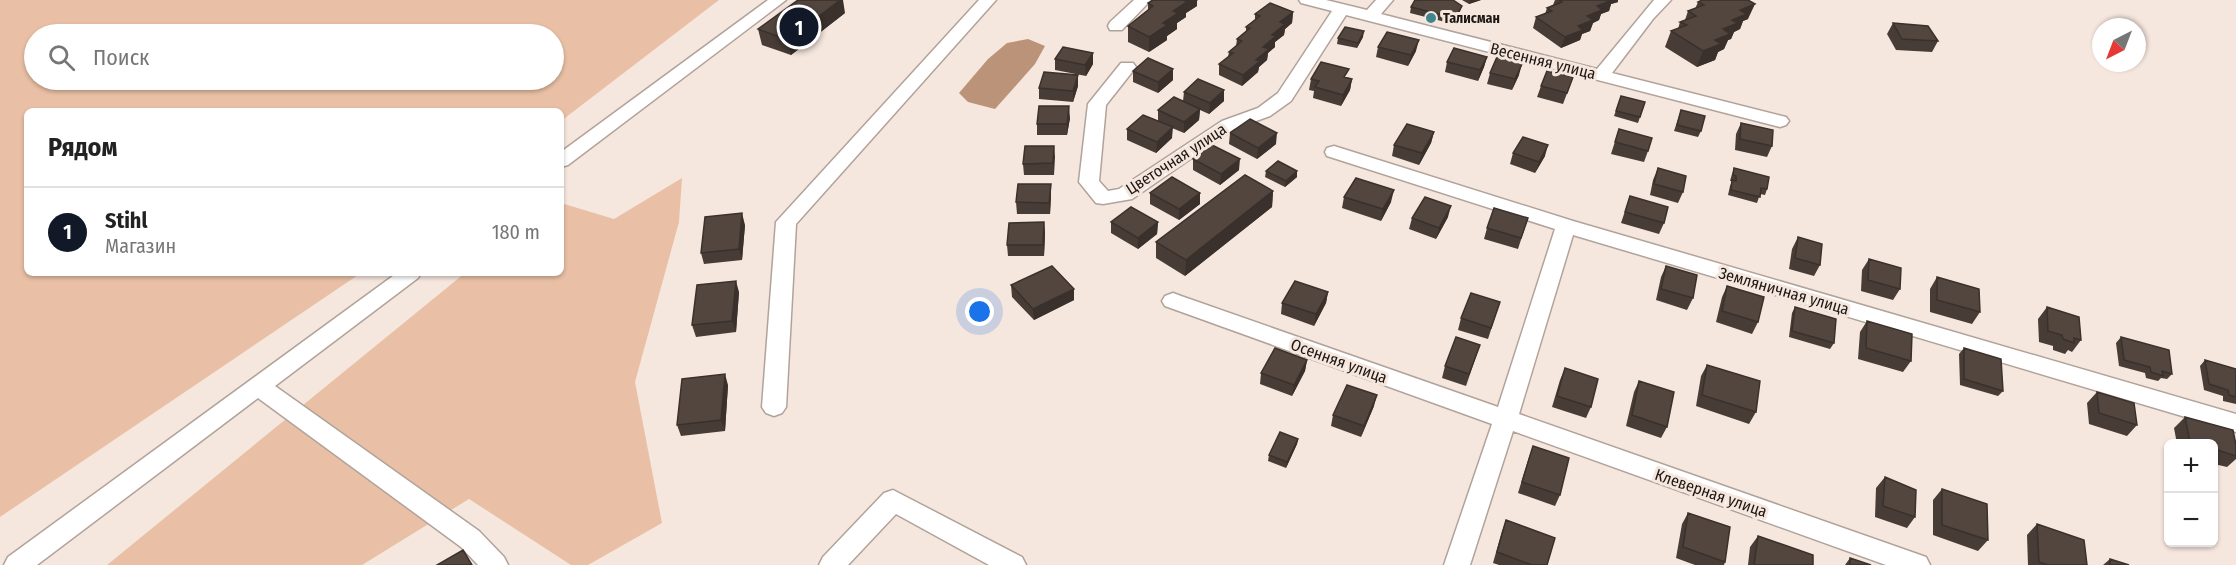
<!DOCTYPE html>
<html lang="ru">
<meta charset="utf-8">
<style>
body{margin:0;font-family:"Fira Sans Condensed",sans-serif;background:#f6f6f6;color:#222}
.controls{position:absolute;right:18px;bottom:18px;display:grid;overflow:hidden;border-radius:9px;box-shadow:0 2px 4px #0004}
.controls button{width:54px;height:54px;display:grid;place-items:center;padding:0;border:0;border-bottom:2px solid #e0e0e0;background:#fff;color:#222;font:30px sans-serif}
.compass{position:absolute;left:2092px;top:18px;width:54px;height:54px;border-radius:50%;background:#fff;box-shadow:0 2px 4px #0004;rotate:222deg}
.you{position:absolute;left:980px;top:312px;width:21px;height:21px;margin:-15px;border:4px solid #fff;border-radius:50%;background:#1a73e8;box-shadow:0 0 0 9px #1a73e833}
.badge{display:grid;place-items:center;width:39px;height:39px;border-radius:50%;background:#111827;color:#fff;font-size:20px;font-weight:700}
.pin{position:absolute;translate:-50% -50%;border:3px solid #fff;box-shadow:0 2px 6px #0006}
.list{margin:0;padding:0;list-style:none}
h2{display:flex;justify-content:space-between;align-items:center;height:78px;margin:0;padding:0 24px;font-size:26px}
h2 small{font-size:20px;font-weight:400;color:#767676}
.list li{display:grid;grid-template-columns:39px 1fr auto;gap:18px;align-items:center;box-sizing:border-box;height:90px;padding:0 24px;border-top:2px solid #e0e0e0}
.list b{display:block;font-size:22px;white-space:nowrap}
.list p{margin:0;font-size:20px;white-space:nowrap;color:#767676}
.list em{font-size:20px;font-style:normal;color:#767676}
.icon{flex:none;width:33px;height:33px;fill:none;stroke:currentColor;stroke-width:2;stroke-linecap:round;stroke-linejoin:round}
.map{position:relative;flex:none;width:2236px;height:565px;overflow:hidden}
.search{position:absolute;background:#fff;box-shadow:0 2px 4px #0004;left:24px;top:24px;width:540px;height:66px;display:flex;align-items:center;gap:15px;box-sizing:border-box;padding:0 21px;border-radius:33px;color:#767676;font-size:22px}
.panel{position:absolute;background:#fff;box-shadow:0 2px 4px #0004;left:24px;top:108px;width:540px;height:168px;border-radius:9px}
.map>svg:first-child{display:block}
.green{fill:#e9c0a5;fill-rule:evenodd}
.water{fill:#bb9378}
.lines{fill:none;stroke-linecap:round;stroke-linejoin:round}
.minor-casing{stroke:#b1a39a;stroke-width:3}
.minor{fill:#fff;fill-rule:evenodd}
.wall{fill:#473c36}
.shaded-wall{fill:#3a312c}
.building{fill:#53463f;stroke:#3a312c;stroke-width:1.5}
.poi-dot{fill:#3f868e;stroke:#f6e7de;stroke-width:2}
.labels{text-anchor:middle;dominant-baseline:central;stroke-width:6;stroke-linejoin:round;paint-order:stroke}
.far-poi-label{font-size:14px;font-weight:bold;fill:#1c1714;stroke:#f6e7de;text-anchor:start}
.street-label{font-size:16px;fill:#1c1714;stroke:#f6e7de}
</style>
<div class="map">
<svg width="2236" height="565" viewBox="0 0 2236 565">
<rect width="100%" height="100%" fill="#f6e7de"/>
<path class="green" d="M0,0H719L561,121V111H27V273H361L0,517ZM34,34H554V80H34Z
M682,178L679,222L635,382L662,523L588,565H571L469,499L362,565H107L465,273H561V203L614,219Z"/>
<path class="water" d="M1028,39L1045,46L1035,64L995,109L968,102L959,93L988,59L1007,43Z"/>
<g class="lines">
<defs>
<path id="minor" d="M768,0H786L568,165L561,167V152Z
M979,0H996L796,224L786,407L782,413L774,416L766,413L762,407L776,222Z
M1134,0H1151L1122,30H1110L1108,26L1110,22Z
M1299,0H1326L1367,10L1376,0H1393L1381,14L1597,69L1654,0H1671L1653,19L1612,73L1786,117L1789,121L1786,125L1780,127L1346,15L1291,101L1270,116L1234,129L1132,199L1103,204L1096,203L1079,182L1088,104L1121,63H1133L1136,67L1106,105L1099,181L1108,191L1119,189L1222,121L1258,108L1278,93L1332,11L1301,3Z
M1334,146L1573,221L2236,414V432L1573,235L1519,414L1926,557L1930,565H1886L1513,431L1470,565H1444L1492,424L1165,306L1162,301L1165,296L1173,293L1181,296L1498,407L1555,229L1327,156L1325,152L1327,148Z
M397,273H421L418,278L275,386L479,531L504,557L508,565H478L461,547L258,398L37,565H4L8,557Z
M893,490L1022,557L1026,565H989L896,514L848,565H819L823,557L884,493Z"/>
</defs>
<use href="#minor" class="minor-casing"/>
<use href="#minor" class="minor"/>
</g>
<path class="wall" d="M1462,0H1481L1469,4Z
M1555,0H1618V2L1611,4L1609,11L1601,14L1599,20L1593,23L1590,31L1582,34L1580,40L1561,48L1533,28L1536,17L1545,14L1547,8L1553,5Z
M1197,1V6L1186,13V17L1177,23V29L1167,36V40L1149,52L1128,42V26L1148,10V3Z
M1698,2L1748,19L1743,21L1740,29L1734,32L1731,39L1728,40L1724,49L1718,52L1715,60L1697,67L1665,47L1671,31L1678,29L1680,22L1685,20L1688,11L1695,9Z
M1462,6L1460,11L1453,24L1410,13L1411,7Z
M1293,12L1292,23L1285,29L1284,35L1275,42V47L1268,53L1267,60L1259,67L1258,72L1242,86L1219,75V64L1228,57L1229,52L1236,46L1237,39L1246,32V27L1255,20V14Z
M845,13L791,55L762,45L758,29Z
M1893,23L1938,41L1932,52L1896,50L1887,34Z
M1363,37L1357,48L1337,44L1338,38Z
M1378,47L1416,51L1408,66L1376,57Z
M1093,53V64L1086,76L1055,70V59Z
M1487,57L1484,67L1478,81L1445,72L1447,62Z
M1133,71L1173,80L1158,93L1133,82Z
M1490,73L1519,75L1512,90L1487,84Z
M1347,78L1352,79L1350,90L1341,106L1313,98L1314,91L1309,90L1311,79Z
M1078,86L1073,102L1039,99V88Z
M1541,86L1569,88L1563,104L1537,97Z
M1184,92L1224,101L1209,114L1200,110L1199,120L1184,133L1172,128V138L1156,153L1127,140V129L1158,121V110L1183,101Z
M1621,96L1645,102L1638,123L1614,116Z
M1681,110L1701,131L1698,137L1674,131Z
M1070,118L1067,135H1037V124Z
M1741,123L1772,146L1767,157L1735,150L1736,134Z
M1619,129L1648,151L1644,162L1611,154Z
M1434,132L1431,143L1419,165L1392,156L1394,145Z
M1230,133L1276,144L1257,159L1229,144Z
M1054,146V175H1024L1023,164Z
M1513,153L1545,156L1535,173L1510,164Z
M1193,159L1239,170L1220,185L1193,170Z
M1658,168L1683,192L1678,203L1650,195L1653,180Z
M1734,168L1767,189L1765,195L1760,194L1757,203L1728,195L1730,186L1732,181H1730L1732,174Z
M1266,171L1297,177L1285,187L1265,177Z
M1051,184V195L1050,214H1017L1016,202Z
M1273,191L1272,207L1185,276L1156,258V242Z
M1150,193H1200V204L1179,220L1150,204Z
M1630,196L1664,223L1659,234L1621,223Z
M1344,197L1391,202L1381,221L1342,208Z
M1448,217L1436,239L1409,229L1412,218Z
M1528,218L1518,249L1484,239L1487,228Z
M1044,222L1045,234L1044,256H1008L1007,245Z
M1111,222H1158L1157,234L1138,249L1111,233Z
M745,225L742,260L704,264L701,253Z
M1798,237L1820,265L1814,276L1789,269L1792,249Z
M1869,259L1900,289L1893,300L1861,291L1862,270Z
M1666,266L1693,298L1687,310L1656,300L1661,277Z
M1937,277L1980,312L1972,324L1930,312V289Z
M1011,285L1074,300L1034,320L1012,297Z
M1727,286L1758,322L1752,334L1716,322L1722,297Z
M739,292L736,332L696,337L692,325Z
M1328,292L1326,303L1314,326L1281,314L1282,303Z
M1500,302L1488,339L1458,330L1461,318Z
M1795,307L1834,343L1830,349L1789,337L1792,313Z
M2047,307L2081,340L2072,352L2068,350L2065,354L2053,350V346L2039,342L2038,319Z
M1867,321L1911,361L1903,372L1858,359L1860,332Z
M2121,337L2172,374L2167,379L2161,378L2158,381L2146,378L2145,373L2119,366L2116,343Z
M1480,345L1466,386L1442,378L1445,366Z
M1964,348L2003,391L1998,396L1960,385L1959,354Z
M1307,360L1305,371L1292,396L1260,384L1261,373Z
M2205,360L2236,369V404L2223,401V396L2204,390L2200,366Z
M1707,365L1756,412L1749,424L1696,406L1701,376Z
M1565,368L1591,407L1586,418L1552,407L1560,380Z
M1639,381L1667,427L1661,438L1626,426L1634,392Z
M728,385L725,431L681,436L677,425Z
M2097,392L2137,425L2127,436L2089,424L2087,403Z
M1374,406L1361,437L1331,426L1333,415Z
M2185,417L2236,445V459L2227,467L2214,464V444H2177L2174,428Z
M1298,439L1297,444L1286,468L1268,461L1269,455Z
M1533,446L1560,495L1555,506L1518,493L1529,457Z
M1885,477L1915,517L1907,528L1875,517L1876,488Z
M1942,489L1988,540L1978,551L1933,535V500Z
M1688,513L1725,562L1724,565H1695L1676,558L1682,524Z
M1506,520L1547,565H1499L1493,563L1502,531Z
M2037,524L2087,565H2028L2027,535Z
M1758,536L1813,565H1748L1750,547Z
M1850,558L1871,565H1845Z
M2110,559L2129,565H2103Z"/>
<path class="shaded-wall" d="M840,0H843L845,13L791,55L788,40Z
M1183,0H1198L1197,1V6L1186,13V17L1177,23V29L1167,36V40L1149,52V37L1163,23Z
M1470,0H1481L1469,4Z
M1605,0H1618V2L1611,4L1609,11L1601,14L1599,20L1593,23L1590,31L1582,34L1580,40L1561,48L1565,37L1578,26L1597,6Z
M1755,4L1748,19L1743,21L1740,29L1734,32L1731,39L1728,40L1724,49L1718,52L1715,60L1697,67L1703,51L1715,40L1723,29L1740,10Z
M1462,6L1460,11L1453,24L1455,18Z
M1293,12L1292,23L1285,29L1284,35L1275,42V47L1268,53L1267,60L1259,67L1258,72L1242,86L1243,75L1256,60L1280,22Z
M1364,31L1363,37L1357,48L1358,43Z
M1419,40L1416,51L1408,66L1411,55Z
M1093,53V64L1086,76L1085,65Z
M1487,57L1484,67L1478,81L1480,70Z
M1522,64L1519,75L1512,90L1515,79Z
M1173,69V80L1158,93V82Z
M1078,75V86L1073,102V91Z
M1352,79L1350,90L1341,106L1343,95Z
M1224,90V101L1209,114L1210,103Z
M1069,106L1070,118L1067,135V124Z
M1200,109L1199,120L1184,133V122Z
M1173,127L1172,138L1156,153L1157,142Z
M1434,132L1431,143L1419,165L1422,153Z
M1277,133L1276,144L1257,159L1258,148Z
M1548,145L1545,156L1535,173L1539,162Z
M1054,146L1055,157L1054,175L1053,163Z
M1240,159L1239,170L1220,185L1221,174Z
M1297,171V177L1285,187L1286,181Z
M1051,184V195L1050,214L1049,203Z
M1394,190L1391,202L1381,221L1383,209Z
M1273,191L1272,207L1185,276L1186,260Z
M1200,193V204L1179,220V209Z
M1451,206L1448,217L1436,239L1439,228Z
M742,213L745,225L742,260L739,249Z
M1044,222L1045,234L1044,256L1043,245Z
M1158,222L1157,234L1138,249V238Z
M736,281L739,292L736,332L732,321Z
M1074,289V300L1034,320L1033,309Z
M1328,292L1326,303L1314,326L1316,314Z
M1307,360L1305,371L1292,396L1294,385Z
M725,374L728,385L725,431L721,420Z
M1377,395L1374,406L1361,437L1364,426Z
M1298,439L1297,444L1286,468L1287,462Z"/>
<path class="building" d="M798,0H840L788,40L758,29Z
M1153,0H1183L1187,2L1173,11L1178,13L1163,23L1167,25L1149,37L1128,26L1153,6L1148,3Z
M1415,0H1453L1462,6L1455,18L1411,7Z
M1559,0H1612L1597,6L1602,10L1587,16L1593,20L1578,26L1583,30L1565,37L1536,17L1552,11L1547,8L1562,2Z
M1702,0H1748L1755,4L1740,10L1747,14L1732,20L1738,23L1723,29L1730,34L1715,40L1721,44L1703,51L1671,31L1687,25L1680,22L1696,16L1688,11L1704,5L1698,2Z
M1270,3L1293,12L1280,22L1285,24L1272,35L1276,36L1263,47L1269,49L1256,60L1260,61L1243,75L1219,64L1233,53L1229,52L1242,41L1237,39L1250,28L1246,27L1260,16L1255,14Z
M1893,23L1928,26L1938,41L1902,39Z
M1345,27L1364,31L1358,43L1338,38Z
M1387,32L1419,40L1411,55L1378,47Z
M1063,47L1093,53L1085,65L1055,59Z
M1454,48L1487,57L1480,70L1447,62Z
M1497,57L1522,64L1515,79L1490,73Z
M1148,58L1173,69L1158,82L1133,71Z
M1321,62L1349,69L1344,77L1352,79L1343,95L1315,87L1319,81L1311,79Z
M1547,71L1573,77L1567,93L1541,86Z
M1044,72L1078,75L1073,91L1039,88Z
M1198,79L1224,90L1210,103L1184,92Z
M1621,96L1645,102L1640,117L1616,111Z
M1174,97L1200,109L1184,122L1158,110Z
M1039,106H1069L1067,124H1037Z
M1681,110L1705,116L1701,131L1677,125Z
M1143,115L1173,127L1157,142L1127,129Z
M1250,119L1277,133L1258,148L1230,133Z
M1741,123L1773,130L1772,146L1740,139Z
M1407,124L1434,132L1422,153L1394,145Z
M1619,129L1652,138L1648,151L1615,142Z
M1523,137L1548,145L1539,162L1513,153Z
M1212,145L1240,159L1221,174L1193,159Z
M1025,146H1054L1053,163L1023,164Z
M1278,161L1297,171L1286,181L1266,171Z
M1658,168L1686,176L1683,192L1654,184Z
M1734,168L1769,177L1767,189L1761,188L1760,197L1731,190L1732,180L1736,181V176L1733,175Z
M1245,175L1273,191L1186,260L1156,242Z
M1172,177L1200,193L1179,209L1150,193Z
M1356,178L1394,190L1383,209L1344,197Z
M1018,184H1051L1049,203L1016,202Z
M1630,196L1668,207L1664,223L1625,212Z
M1425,197L1451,206L1439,228L1412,218Z
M1131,207L1158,222L1138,238L1111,222Z
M1494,208L1528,218L1521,238L1487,228Z
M742,213L739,249L701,253L705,217Z
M1044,222L1043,245H1007L1009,223Z
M1798,237L1822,244L1820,265L1795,258Z
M1869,259L1901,268L1900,289L1868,280Z
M1052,266L1074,289L1033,309L1011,285Z
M1666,266L1697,275L1693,298L1661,289Z
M1937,277L1979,289L1980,312L1937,300Z
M736,281L732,321L692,325L697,285Z
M1295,281L1328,292L1316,314L1282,303Z
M1727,286L1764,297L1758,322L1722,311Z
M1471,293L1500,302L1491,328L1461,318Z
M1795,307L1836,319L1834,343L1792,331Z
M2047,307L2079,317L2081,340L2074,338V343L2063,339L2062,335L2048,331Z
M1867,321L1912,334L1911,361L1866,348Z
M1456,337L1480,345L1469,374L1445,366Z
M2121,337L2169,350L2172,374L2162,371L2163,376L2151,372L2150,367L2124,360Z
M1275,348L1307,360L1294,385L1261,373Z
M1964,348L2001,359L2003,391L1964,379Z
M2205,360L2236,369V397L2229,395L2228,390L2209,384Z
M1707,365L1760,381L1756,412L1702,395Z
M1565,368L1598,379L1591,407L1557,396Z
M725,374L721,420L677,425L682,379Z
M1639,381L1674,392L1667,427L1632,415Z
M1347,385L1377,395L1364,426L1333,415Z
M2097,392L2134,403L2137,425L2099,413Z
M2185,417L2233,430L2236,445V456L2214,449V444H2194L2190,442Z
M1280,432L1298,439L1287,462L1269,455Z
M1533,446L1569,458L1560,495L1522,482Z
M1885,477L1916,490L1915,517L1883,506Z
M1942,489L1987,504L1988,540L1942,525Z
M1688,513L1730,527L1725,562L1683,547Z
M1506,520L1555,538L1547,565H1532L1497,552Z
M2037,524L2084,540L2087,565H2048L2039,562Z
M1758,536L1813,555V565H1754Z
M463,550L472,565H437Z
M1850,558L1871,565H1850Z
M2110,559L2129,565H2110Z"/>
<circle class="poi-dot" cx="1431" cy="18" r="6"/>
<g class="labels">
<g class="far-poi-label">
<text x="1443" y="18">Талисман</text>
</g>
<g class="street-label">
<text transform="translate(1543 61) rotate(14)">Весенняя улица</text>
<text transform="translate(1176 159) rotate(-33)">Цветочная улица</text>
<text transform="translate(1784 291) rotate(16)">Земляничная улица</text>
<text transform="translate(1339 361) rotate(20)">Осенняя улица</text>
<text transform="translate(1711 493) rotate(19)">Клеверная улица</text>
</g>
</g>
</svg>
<div class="controls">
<button>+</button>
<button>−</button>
</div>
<svg class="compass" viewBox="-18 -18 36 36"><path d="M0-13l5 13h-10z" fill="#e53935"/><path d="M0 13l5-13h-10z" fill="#767676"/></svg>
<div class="you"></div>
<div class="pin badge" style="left:799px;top:27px">1</div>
<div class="search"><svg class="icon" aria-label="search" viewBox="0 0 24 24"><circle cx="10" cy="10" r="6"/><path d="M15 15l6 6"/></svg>Поиск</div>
<section class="panel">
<h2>Рядом<small></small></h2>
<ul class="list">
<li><span class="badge">1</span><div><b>Stihl</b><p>Магазин</p></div><em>180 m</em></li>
</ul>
</section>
</div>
